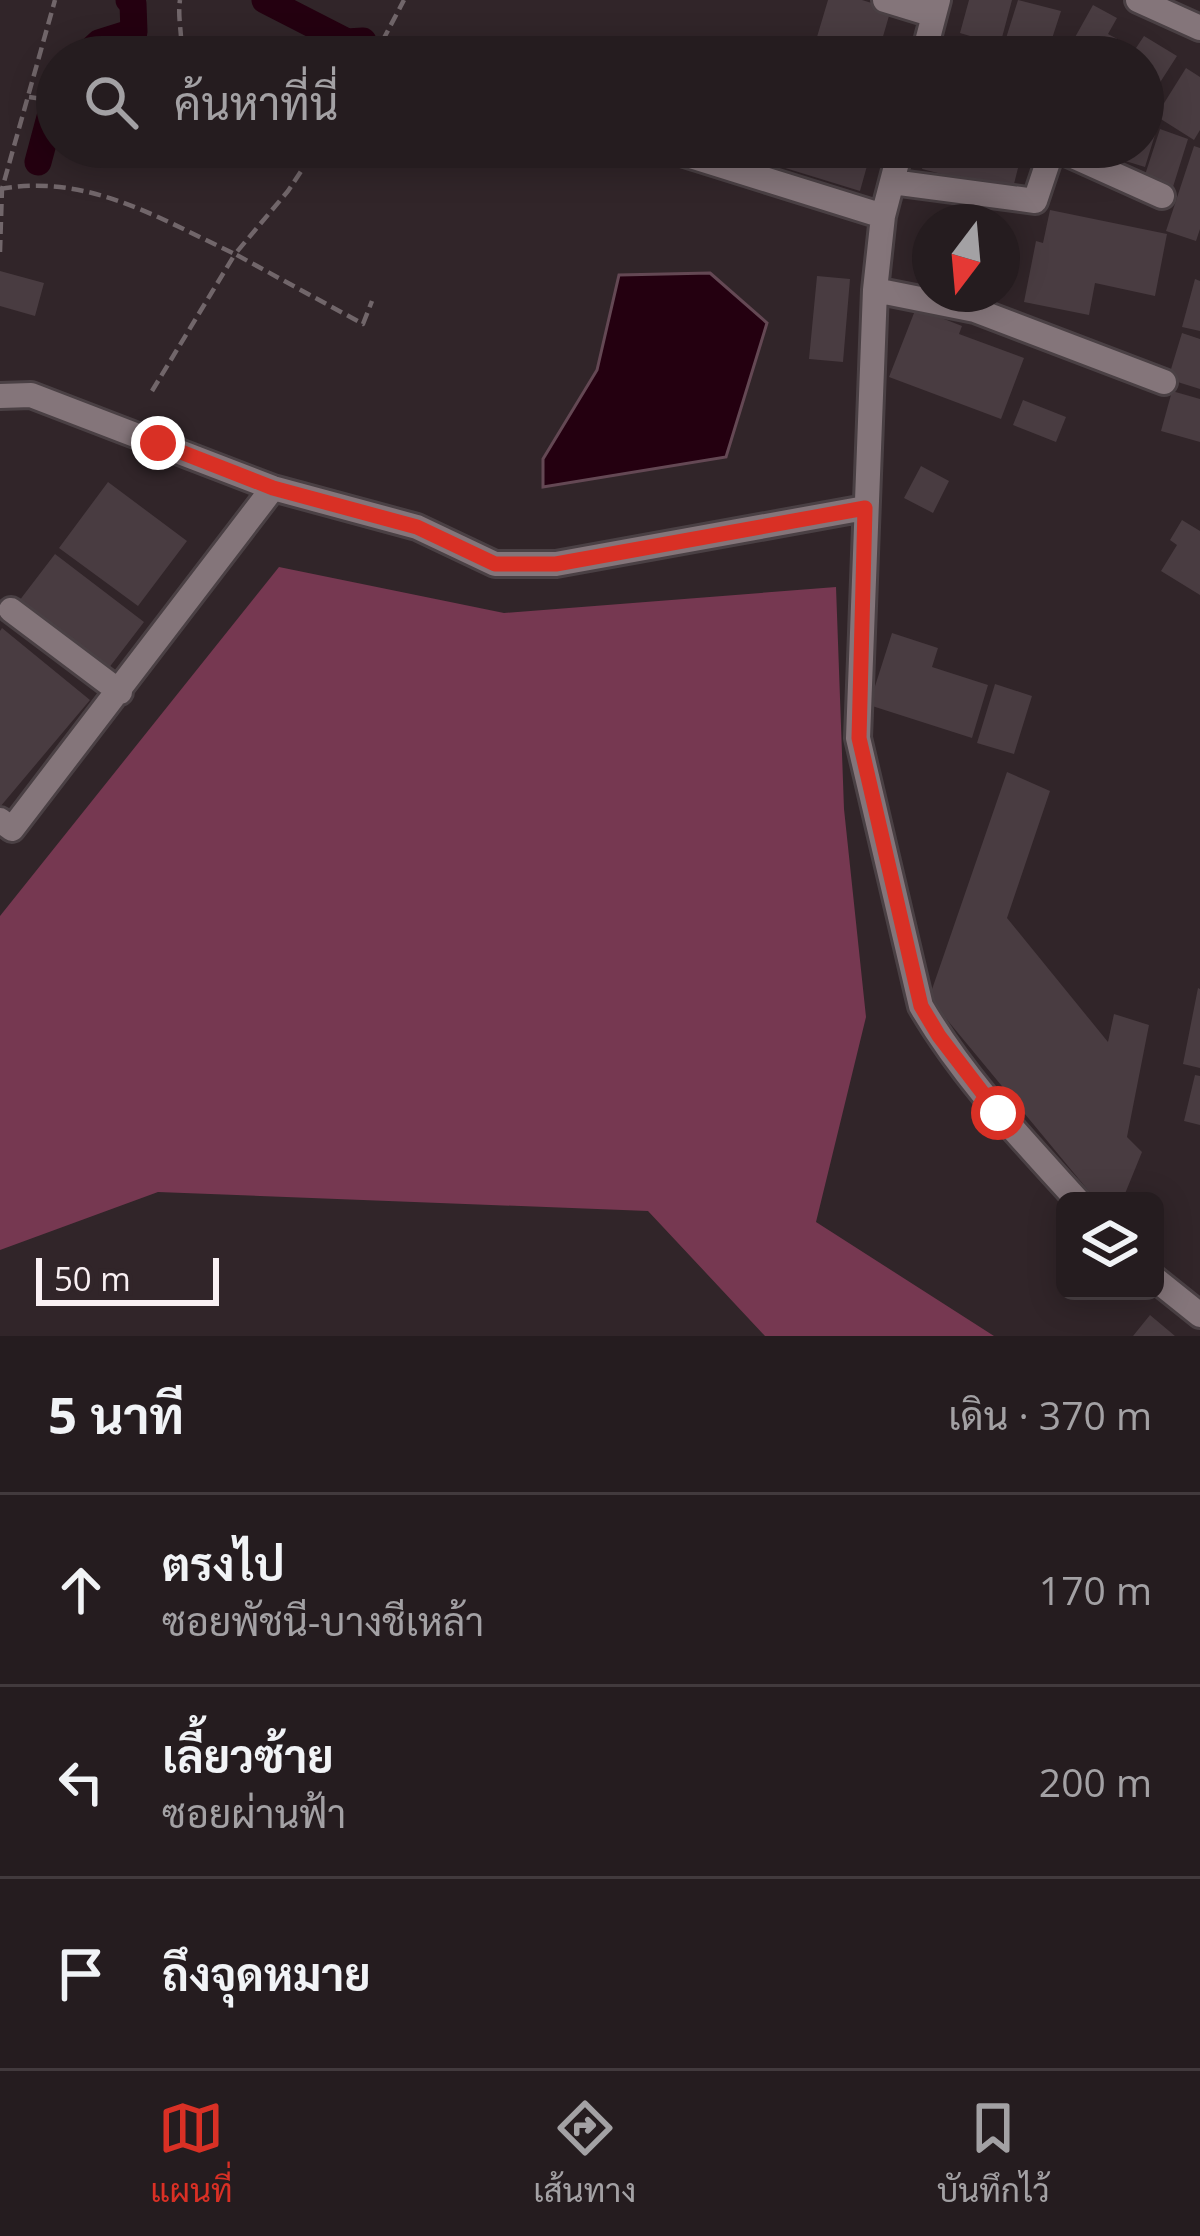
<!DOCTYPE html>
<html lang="th">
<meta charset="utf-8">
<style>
body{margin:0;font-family:"Open Sans",Sarabun,sans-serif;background:#2d2528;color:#f1f3f6}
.controls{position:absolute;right:36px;bottom:36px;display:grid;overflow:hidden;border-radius:18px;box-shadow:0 6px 30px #0003}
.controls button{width:108px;height:108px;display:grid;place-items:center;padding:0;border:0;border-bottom:3px solid #423a3d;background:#251c1f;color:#f1f3f6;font:60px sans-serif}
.compass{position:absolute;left:912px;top:204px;width:108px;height:108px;border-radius:50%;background:#251c1f;box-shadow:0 6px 30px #0003;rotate:196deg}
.scale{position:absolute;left:36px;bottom:30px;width:183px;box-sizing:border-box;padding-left:12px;border:6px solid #f9f0f3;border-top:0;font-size:33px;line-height:42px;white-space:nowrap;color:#f9f0f3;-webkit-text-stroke:9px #312529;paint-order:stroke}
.stop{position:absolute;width:36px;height:36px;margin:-27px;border:9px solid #d93025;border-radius:50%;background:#fff}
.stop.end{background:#d93025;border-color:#fff;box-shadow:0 3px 12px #0008}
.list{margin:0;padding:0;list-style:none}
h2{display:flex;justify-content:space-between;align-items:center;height:156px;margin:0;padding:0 48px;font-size:51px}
h2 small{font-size:39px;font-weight:400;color:#a3a1a4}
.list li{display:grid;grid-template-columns:78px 1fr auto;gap:36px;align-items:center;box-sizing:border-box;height:192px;padding:0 48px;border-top:3px solid #423a3d}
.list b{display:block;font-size:45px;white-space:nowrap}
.list p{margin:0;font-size:39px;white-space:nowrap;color:#a3a1a4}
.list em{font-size:39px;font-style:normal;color:#a3a1a4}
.icon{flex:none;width:66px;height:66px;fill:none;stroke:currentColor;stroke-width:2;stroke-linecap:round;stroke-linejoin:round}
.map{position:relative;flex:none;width:1200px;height:1336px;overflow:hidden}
.search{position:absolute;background:#251c1f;box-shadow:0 6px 30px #0003;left:36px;right:36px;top:36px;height:132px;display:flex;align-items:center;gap:30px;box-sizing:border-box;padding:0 42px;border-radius:66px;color:#a3a1a4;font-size:45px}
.sheet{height:732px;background:#251c1f}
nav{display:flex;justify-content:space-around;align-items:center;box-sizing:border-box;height:168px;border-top:3px solid #423a3d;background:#251c1f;font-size:33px;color:#a3a1a4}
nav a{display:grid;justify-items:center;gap:6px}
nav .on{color:#d93025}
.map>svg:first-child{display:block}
.forest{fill:#763851}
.water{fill:#240010;stroke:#644854;stroke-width:3}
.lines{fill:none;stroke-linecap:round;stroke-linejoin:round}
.canal{stroke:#240010;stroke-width:27}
.building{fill:#493c41}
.street-casing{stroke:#4a4044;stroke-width:30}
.path{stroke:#71666a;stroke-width:4.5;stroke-dasharray:12 6;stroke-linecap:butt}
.street{stroke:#84757a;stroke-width:24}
.route{stroke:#d93025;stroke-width:15}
</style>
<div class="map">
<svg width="1200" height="1336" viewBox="0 0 1200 1336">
<rect width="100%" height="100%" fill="#312529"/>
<path class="forest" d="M279,567L504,613L836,587L844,809L866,1017L816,1222L994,1336H765L648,1211L158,1192L0,1250V916Z"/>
<path class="water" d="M710,273L767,323L726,457L543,487V459L597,370L619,275Z"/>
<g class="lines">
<path class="canal" d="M265,0L347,42L363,41
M84,57L99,43L134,32L133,4L129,0
M38,162L57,91"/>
</g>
<path class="building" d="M828,0H862L891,9L877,57H811Z
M969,0H1012L1000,45L960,33Z
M1018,0L1061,11L1046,57H1022L1002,51Z
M1093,5L1117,18L1108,34L1121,41L1112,57H1064Z
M1144,36L1177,56L1143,109V57H1130Z
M1186,68L1200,77V130L1194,140L1156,116Z
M1143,120L1158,125L1145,167L1122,160L1126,147H1143Z
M1160,129L1188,139L1172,190L1143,181Z
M1194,146L1200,148V229L1196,241L1166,231Z
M788,147H868L872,148L860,191L782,167Z
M927,147H988L1021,156L1012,192L922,169Z
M1050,210L1167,234L1155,296L1095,283L1089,315L1024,302L1036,241L1043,243Z
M0,271L44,283L35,316L0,306Z
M817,276L850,279L843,362L809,359Z
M1195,279L1200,281V331L1182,327Z
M916,308L962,326L959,334L1024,358L1001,419L889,377Z
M1182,333L1200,339V389L1168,379Z
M1172,391L1200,399V442L1161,431Z
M1023,400L1066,417L1056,442L1013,425Z
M921,466L949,481L933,513L904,498Z
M108,482L187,541L138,606L59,548Z
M1182,520L1200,531V595L1161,571L1177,545L1170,540Z
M55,554L144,622L105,673L16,605Z
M2,628L90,700L0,807V631Z
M892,633L938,648L932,667L988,685L972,738L869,705Z
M995,684L1032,696L1014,754L977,743Z
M1007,772L1050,791L1007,918L1108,1042L1114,1014L1149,1025L1127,1137L1142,1152L1122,1201H1097L929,998Z
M1198,988L1200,989V1068L1183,1064Z
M1195,1075L1200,1076V1125L1184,1121Z
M1150,1315L1175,1336H1133Z"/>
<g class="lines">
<defs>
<path id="street" d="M885,0L934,15
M1138,0L1200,28
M923,57L938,0
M662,147L883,216
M901,147L883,216L875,290L858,738L921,1006C963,1078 1022,1139 1078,1201
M1053,147L1162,196
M892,182L1035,201L1053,147
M875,290L975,310L1164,382
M0,396L31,395L273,488L417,527L495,564H556L865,508
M11,610L120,692
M0,820L12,829L273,488
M1155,1279L1200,1315"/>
</defs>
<use href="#street" class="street-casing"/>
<path class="path" d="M180,57C184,39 177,20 180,0
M374,57L404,0
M29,97L57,101
M0,189C87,173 158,218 235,254L288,191L317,147
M0,252L2,189L55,0
M152,391L235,254L363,324L372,301"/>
<use href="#street" class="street"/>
</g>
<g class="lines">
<path class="route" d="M158,443L273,488L417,527L495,564H556L865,508L859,738L921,1006L939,1036L998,1113"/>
</g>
</svg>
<div class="controls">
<button><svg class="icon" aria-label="layers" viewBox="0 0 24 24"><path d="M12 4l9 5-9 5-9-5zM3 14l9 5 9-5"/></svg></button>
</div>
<svg class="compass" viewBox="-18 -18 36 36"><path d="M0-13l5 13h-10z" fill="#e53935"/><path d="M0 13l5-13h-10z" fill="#a3a1a4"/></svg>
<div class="scale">50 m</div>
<div class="stop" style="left:998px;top:1113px"></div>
<div class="stop end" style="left:158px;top:443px"></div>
<div class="search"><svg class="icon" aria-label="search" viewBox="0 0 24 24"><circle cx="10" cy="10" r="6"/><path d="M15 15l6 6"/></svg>ค้นหาที่นี่</div>
</div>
<section class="sheet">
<h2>5 นาที<small>เดิน · 370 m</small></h2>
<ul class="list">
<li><svg class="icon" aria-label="ahead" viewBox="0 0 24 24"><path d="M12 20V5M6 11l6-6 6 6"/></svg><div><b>ตรงไป</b><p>ซอยพัชนี-บางชีเหล้า</p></div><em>170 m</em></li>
<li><svg class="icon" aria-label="left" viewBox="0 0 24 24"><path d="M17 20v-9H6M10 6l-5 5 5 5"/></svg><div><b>เลี้ยวซ้าย</b><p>ซอยผ่านฟ้า</p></div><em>200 m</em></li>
<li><svg class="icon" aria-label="arrive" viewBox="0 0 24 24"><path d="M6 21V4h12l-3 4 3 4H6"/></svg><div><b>ถึงจุดหมาย</b></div></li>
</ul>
</section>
<nav>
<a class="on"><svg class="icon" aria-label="map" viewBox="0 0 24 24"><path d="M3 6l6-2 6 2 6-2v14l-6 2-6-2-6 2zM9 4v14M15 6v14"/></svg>แผนที่</a>
<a><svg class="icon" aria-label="directions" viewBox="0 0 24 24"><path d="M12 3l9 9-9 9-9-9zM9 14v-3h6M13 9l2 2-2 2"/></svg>เส้นทาง</a>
<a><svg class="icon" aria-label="saved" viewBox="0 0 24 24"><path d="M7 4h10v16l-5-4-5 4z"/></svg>บันทึกไว้</a>
</nav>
